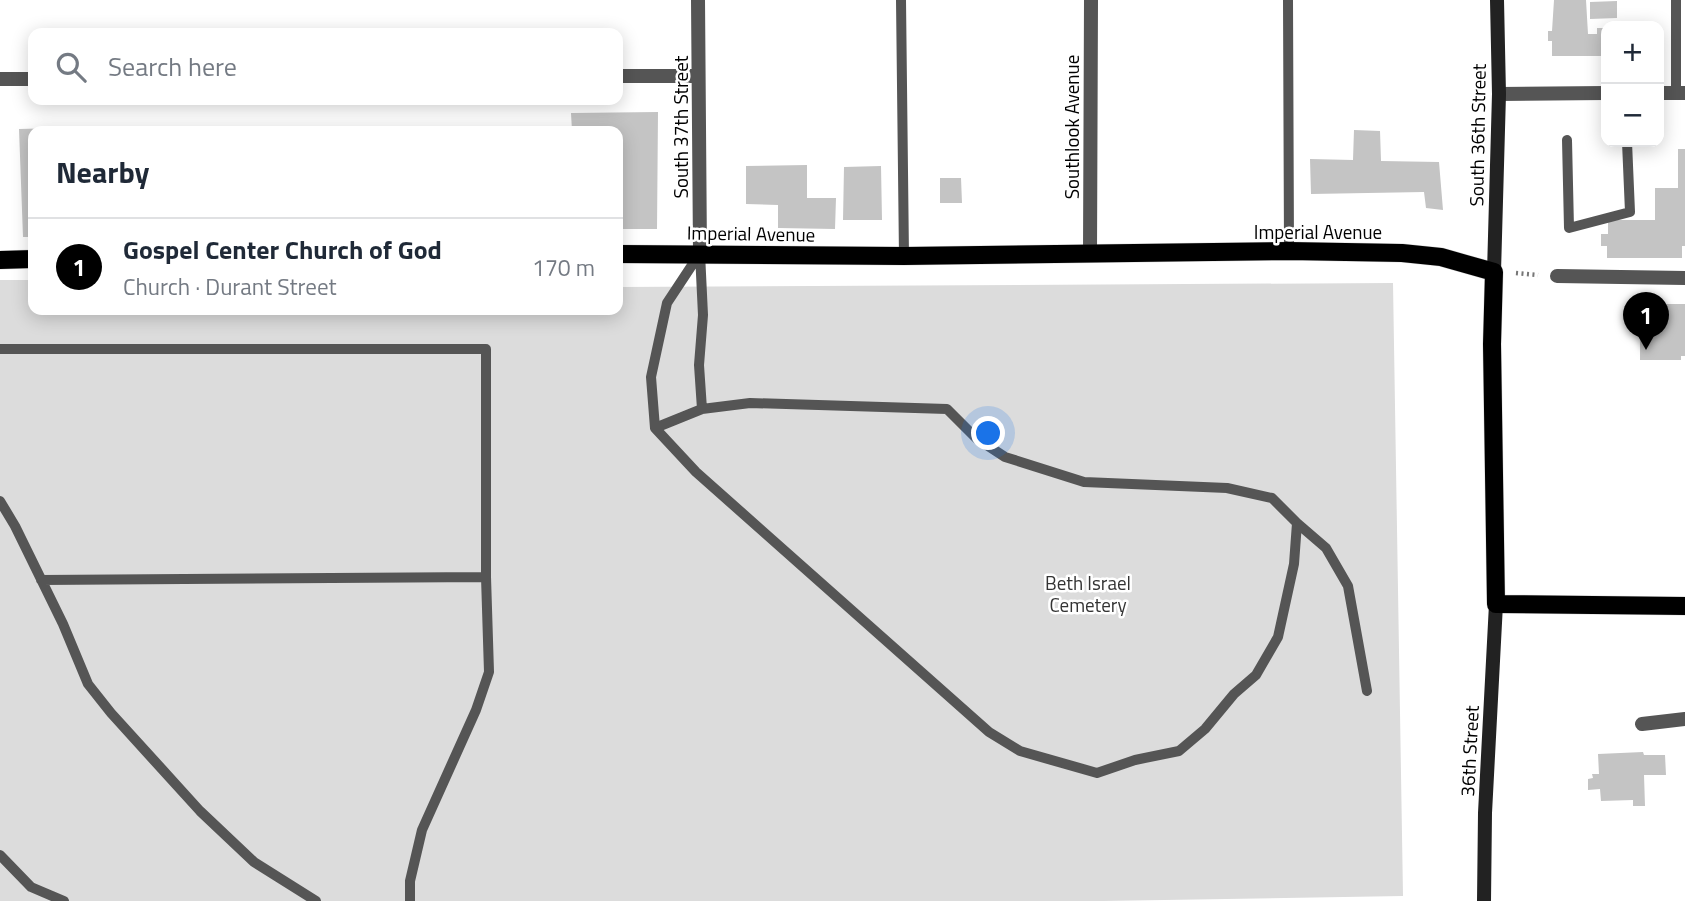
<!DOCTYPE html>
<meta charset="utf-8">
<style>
body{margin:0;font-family:"Titillium Web",sans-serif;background:#f6f6f7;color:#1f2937}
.controls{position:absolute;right:21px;top:21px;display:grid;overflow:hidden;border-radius:14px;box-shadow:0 4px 18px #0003}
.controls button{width:63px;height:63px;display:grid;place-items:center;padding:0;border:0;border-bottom:2px solid #e0e1e3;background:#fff;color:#1f2937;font:35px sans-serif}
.you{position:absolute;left:989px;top:434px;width:24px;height:24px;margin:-18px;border:5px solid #fff;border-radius:50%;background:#1a73e8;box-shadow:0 0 0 10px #1a73e833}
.badge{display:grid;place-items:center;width:46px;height:46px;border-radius:50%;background:#000;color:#fff;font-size:23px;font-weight:700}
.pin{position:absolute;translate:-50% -58px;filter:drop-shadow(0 2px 4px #0008)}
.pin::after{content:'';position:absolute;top:37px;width:24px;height:21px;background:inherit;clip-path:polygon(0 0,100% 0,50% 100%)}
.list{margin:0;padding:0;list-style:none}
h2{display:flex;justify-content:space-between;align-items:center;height:91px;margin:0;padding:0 28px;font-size:30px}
h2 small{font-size:23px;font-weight:400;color:#747a83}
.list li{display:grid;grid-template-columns:46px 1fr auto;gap:21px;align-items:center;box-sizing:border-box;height:98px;padding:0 28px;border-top:2px solid #e0e1e3}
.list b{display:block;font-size:26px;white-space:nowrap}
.list p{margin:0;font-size:23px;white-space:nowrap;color:#747a83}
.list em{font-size:23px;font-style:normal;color:#747a83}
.icon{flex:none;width:38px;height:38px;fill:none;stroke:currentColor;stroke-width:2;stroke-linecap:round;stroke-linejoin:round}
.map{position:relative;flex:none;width:1685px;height:901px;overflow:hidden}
.search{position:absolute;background:#fff;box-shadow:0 4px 18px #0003;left:28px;top:28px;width:595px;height:77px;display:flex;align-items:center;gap:18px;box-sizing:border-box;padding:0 24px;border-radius:14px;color:#747a83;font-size:26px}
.panel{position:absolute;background:#fff;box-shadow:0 4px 18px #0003;left:28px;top:126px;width:595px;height:189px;border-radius:14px}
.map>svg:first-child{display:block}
.green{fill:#dcdcdc}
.building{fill:#c4c4c4}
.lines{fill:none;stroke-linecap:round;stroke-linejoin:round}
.primary-casing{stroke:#dbdbdb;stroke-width:19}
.path{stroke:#777;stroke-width:4.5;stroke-dasharray:2 3.5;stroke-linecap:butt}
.service{stroke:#555;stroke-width:10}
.minor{stroke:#555;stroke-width:14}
.secondary{stroke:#222;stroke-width:14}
.primary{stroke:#000;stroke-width:18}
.labels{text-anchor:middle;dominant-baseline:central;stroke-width:5;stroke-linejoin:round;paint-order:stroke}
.street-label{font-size:19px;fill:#000;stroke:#fff}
.park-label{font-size:19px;fill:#333;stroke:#fff}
</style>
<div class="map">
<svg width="1685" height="901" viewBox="0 0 1685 901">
<rect width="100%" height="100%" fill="#fff"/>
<path class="green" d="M0,280H33V310H618V287L1393,283L1403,896L1103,901H0Z"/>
<path class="building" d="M1554,0H1586L1588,34H1597V28H1606V56H1552V41H1548V31H1552Z
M1617,1V18L1590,19V2Z
M658,112L657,229H618V131H572L571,113Z
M58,128V131H33V237H23L19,129Z
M1354,130L1380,131L1381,161L1439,162L1443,210L1426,208L1424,192L1311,194L1310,159L1353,160Z
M1678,149H1685V246H1682V258H1607V246H1601V234H1608V220H1655V188H1678Z
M807,165V198H836L835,229L778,228V205L746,204V166Z
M881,166L882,220H843L844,167Z
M940,178H961L962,203H940Z
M1640,304H1685V356H1681V360H1640Z
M1643,752L1644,755H1665L1666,775H1644L1645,806H1633V800L1601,801L1600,789L1588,790V779L1593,778L1592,774H1599L1598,754Z"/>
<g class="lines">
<defs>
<path id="primary" d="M618,254L904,256L1289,251L1402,253L1441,257L1494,272L1492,344L1496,604L1685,606
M0,260L33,259"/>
</defs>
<use href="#primary" class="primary-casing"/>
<path class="path" d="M1516,273L1538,275"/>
<path class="service" d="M901,0L904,256
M1288,0L1289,251
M1676,0V93
M1567,140L1569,228L1630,212L1627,142
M700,253L703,315L699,365L702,409
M0,349H486V577L489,672L476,710L422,830L410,881V901
M655,428L702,409L750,403L947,409L976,438L1005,457L1084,482L1227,488L1272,498L1297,523L1294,564L1278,637L1256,675L1234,694L1205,729L1179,751L1135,760L1097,773L1020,751L989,732L696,472L655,428L651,377L667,303L700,253
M0,501L15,526L63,624L88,684L111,713L200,811L254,862L316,901
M1297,523L1326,548L1348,586L1367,691
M41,580L486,577
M0,855L31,887L64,901"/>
<path class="minor" d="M698,0L700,253
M618,76H698
M0,79H33
M1659,93H1685
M1499,94L1606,93
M1090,253L1091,0
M1557,276L1685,278
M1642,724L1685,719"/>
<path class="secondary" d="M1494,272L1499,94L1497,0
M1484,901L1485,813L1496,604"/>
<use href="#primary" class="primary"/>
</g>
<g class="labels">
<g class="street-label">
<text transform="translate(680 127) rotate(-90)">South 37th Street</text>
<text transform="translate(1071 127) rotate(-90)">Southlook Avenue</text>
<text transform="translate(1477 135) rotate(-89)">South 36th Street</text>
<text x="1318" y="231">Imperial Avenue</text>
<text transform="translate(751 233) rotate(1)">Imperial Avenue</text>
<text transform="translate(1469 751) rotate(-87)">36th Street</text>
</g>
<g class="park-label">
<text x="1088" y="582">Beth Israel<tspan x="1088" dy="22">Cemetery</tspan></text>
</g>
</g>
</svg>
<div class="controls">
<button>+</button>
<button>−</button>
</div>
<div class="you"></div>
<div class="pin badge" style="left:1646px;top:350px">1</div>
<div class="search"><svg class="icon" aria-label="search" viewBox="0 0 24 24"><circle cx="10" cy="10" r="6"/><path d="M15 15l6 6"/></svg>Search here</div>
<section class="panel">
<h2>Nearby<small></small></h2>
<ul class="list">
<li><span class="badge">1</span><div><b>Gospel Center Church of God</b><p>Church · Durant Street</p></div><em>170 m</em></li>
</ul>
</section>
</div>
